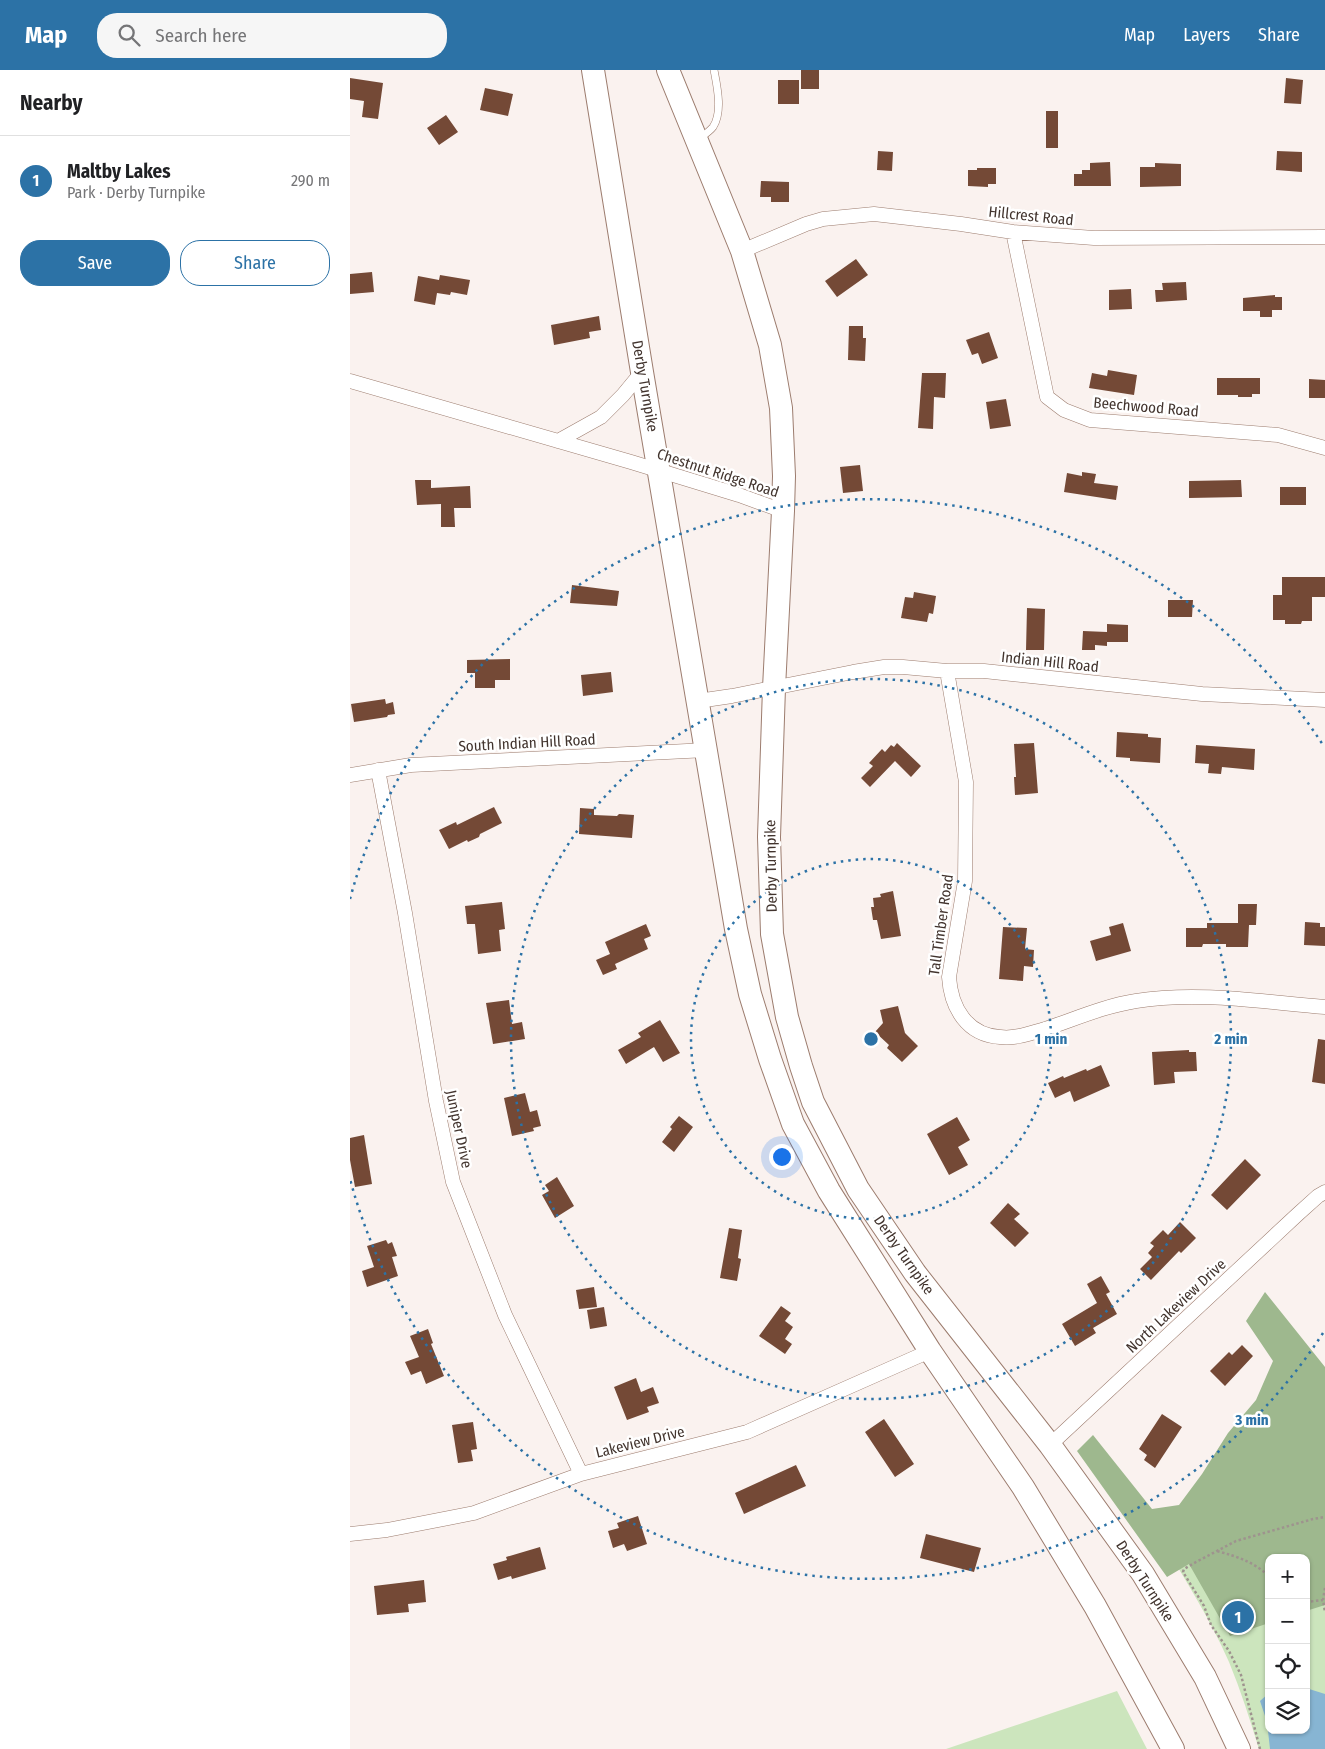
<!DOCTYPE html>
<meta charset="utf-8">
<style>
body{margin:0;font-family:"Fira Sans Condensed",sans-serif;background:#f6f6f6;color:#202124}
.controls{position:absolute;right:15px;bottom:15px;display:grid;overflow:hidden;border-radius:10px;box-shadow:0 1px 4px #0004}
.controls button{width:45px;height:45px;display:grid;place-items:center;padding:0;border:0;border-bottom:1px solid #e0e0e0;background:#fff;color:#202124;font:25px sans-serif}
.you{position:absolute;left:431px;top:1086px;width:18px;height:18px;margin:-12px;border:4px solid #fff;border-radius:50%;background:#1a73e8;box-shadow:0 0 0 8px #1a73e833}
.badge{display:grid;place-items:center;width:32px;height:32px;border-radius:50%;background:#2c72a6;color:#fff;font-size:16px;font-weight:700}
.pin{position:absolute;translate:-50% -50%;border:2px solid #fff;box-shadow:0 1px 5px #0006}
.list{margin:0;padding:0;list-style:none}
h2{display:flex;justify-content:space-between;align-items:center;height:65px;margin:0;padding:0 20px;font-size:21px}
h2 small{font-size:16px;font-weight:400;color:#757577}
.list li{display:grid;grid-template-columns:32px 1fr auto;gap:15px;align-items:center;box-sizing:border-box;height:90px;padding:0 20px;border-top:1px solid #e0e0e0}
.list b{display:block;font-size:19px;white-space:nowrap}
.list p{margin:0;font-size:16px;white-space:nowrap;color:#757577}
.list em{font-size:16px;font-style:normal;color:#757577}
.actions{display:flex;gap:10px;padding:15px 20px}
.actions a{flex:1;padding:11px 0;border:1px solid #2c72a6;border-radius:20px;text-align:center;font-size:18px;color:#2c72a6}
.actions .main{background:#2c72a6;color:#fff}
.icon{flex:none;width:28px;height:28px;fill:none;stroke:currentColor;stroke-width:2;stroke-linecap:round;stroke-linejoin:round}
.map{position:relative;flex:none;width:975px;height:1679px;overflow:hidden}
header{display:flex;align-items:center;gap:30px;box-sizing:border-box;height:70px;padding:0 25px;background:#2c72a6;color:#fff}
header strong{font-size:24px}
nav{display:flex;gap:28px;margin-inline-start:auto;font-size:18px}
.search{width:350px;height:45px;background:#f6f6f6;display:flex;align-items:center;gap:12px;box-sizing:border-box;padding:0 18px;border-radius:20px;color:#757577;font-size:19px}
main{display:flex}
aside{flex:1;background:#fff}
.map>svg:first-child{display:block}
.green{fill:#cce5bd;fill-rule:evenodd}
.forest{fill:#9eb88e}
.water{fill:#87b5d3}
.building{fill:#744936}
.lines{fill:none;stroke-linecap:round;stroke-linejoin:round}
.service-casing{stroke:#9c7c6e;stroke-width:8}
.minor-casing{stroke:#9c7c6e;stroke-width:15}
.trunk-casing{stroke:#9c7c6e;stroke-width:24}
.path{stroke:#9e938e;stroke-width:2.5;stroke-dasharray:2.5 2.5;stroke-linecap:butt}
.service{stroke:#fff;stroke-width:7}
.minor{stroke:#fff;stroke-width:14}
.trunk{stroke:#fff;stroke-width:22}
.ring{fill:none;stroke:#2c72a6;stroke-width:2.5;stroke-dasharray:2.5 5}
.labels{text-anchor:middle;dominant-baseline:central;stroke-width:5;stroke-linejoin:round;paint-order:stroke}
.street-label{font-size:15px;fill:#42342e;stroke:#fff}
.centre{fill:#2c72a6;stroke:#fff;stroke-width:2.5}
.ring-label{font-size:15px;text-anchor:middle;font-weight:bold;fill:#2c72a6;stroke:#fff;stroke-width:5;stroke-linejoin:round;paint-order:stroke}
</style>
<header>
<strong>Map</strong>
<div class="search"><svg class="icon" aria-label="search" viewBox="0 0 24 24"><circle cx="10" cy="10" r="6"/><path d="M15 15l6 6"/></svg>Search here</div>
<nav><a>Map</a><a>Layers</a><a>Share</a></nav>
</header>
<main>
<aside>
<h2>Nearby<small></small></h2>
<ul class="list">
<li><span class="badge">1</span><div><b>Maltby Lakes</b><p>Park · Derby Turnpike</p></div><em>290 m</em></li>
</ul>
<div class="actions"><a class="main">Save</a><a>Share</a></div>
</aside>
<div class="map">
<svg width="975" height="1679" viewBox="0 0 975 1679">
<rect width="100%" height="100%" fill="#faf2ef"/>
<path class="green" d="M975,1387V1679H909C900,1650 891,1621 879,1592C860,1548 833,1507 809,1465ZM919,1488H956V1660H919Z
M767,1621L797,1679H596Z"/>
<path class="forest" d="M915,1222L975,1297V1535L956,1541V1488H919V1553L880,1566L839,1494L817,1507L727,1381L743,1365L802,1439L829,1435L852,1404L878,1363L906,1330L923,1291L896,1251Z"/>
<path class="water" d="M956,1618L975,1624V1679H920L917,1652L910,1631L919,1623V1660H956Z"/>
<path class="building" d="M451,0H469V19H451Z
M0,8L33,13L28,49L12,47L14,31L0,29Z
M936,8L953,10L951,34L934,33Z
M428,10H449V34H428Z
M135,18L163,24L158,46L130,40Z
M696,41H708V78H696Z
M96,45L108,62L89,75L77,58Z
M528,81L543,82L542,101L527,100Z
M927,81L952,82V102L926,100Z
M760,92L761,116H724V104H732V100H740V93Z
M805,93L831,94V116L790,117V97H805Z
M627,98H646V114H638V117L618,116V100H627Z
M411,111L439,112V132H421V127H410Z
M506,189L518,205L487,227L475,211Z
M22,202L24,222L0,224V204Z
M90,205L120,210L117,225L101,222L100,225L87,223L85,235L64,231L68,206L89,210Z
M836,212L837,230L806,232L805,220H813L812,213Z
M781,219L782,239L759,240V220Z
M925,225V227H932V240H922V247H910V241H893V228Z
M249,246L251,260L239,262L240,268L204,275L201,255Z
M499,256H513V268H516L515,291L498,290Z
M639,262L648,288L632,294L628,283L622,285L616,270Z
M758,300L787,305L784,325L739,318L742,303L757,306Z
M572,303H596L595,328L584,327L583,359L568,358Z
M867,308H910V324H902V327H888V325H867Z
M959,309L975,310V328H959Z
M656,329L661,356L640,359L636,332Z
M510,395L513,421L493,423L490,397Z
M732,402L746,404L744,413L768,416L766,430L714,422L717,403L732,406Z
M65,410H81V418L120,416L121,438H104L105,457H91V434L67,435Z
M891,410L892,427L839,428V411Z
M930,417H956V435H930Z
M932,507H975V527H962V551H952L951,554H935V550H923V525H932Z
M222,515L269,521L267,536L220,533Z
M564,522L586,526L583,544L579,543L577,552L551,548L555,527L563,528Z
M818,530H843L842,547H818Z
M677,538L695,539L694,580H676Z
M757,554L778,555V572H757Z
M733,561L757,562V576L745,575V580H732Z
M160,589V610H145V618H125V603H117V590Z
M261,602L263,622L233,626L231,605Z
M35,629L36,634L43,632L45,644L38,645L37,647L4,652L1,634Z
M767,662L798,664V667L811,668L810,693L780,691V688L766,687Z
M547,673L571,696L561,707L545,691L520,717L511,708L523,696L519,693L532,679L535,682L541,675L544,677Z
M684,673L688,723L665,725L664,707H666L664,674Z
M846,675L905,679L904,700L872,697L871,704L858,703L859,694L845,693Z
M144,737L152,753L130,764L129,767L118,772L117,770L99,779L89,760L106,752L107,755Z
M230,738L244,739V745L267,746L269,744L284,745L282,768L229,764Z
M543,821L551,866L531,869L527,850H523L521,837H524L523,828L531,827L530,824Z
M152,832L155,859L149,860L151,881L128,884L125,854H117L115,836Z
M888,834H907L906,855H899L898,877H876V874H853L852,877H836V858H857V853H888Z
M955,852L970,853V857H975V876L954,875Z
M773,853L781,881L746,891L740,871L761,865L759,857Z
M296,854L301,866L294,869L298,879L265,894L267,899L253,905L246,890L260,884L255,872Z
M653,857L677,858L675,879L684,880L683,897L674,896L673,911L649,909Z
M159,930L162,954L172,952L175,969L143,974L136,933Z
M548,936L555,963L568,976L552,992L537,978L539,975L525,962L533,953L530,940Z
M310,950L330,983L313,992L304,977L276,994L268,980L291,967L288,963Z
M968,969L975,970V1014L962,1012Z
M839,980V982H846L847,1001L824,1002L825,1013L804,1015L802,982Z
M751,995L760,1016L724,1032L720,1021L705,1028L698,1013L713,1006L714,1008L736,999L737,1001Z
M175,1023L180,1042L187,1040L191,1056L183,1058L184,1061L162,1066L154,1028Z
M329,1046L343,1057L324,1082L312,1072L322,1059L320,1057Z
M607,1047L620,1070L608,1077L618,1095L599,1105L577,1064Z
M14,1065L22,1114L5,1117L0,1090V1068Z
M895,1089L911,1105L877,1140L861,1125Z
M207,1107L224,1136L205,1148L192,1125L199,1121L195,1115Z
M658,1133L670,1144L664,1149L679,1163L665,1177L640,1153Z
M830,1152L846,1168L831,1183L829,1181L801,1210L790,1199L802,1187L798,1183L804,1176L800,1173L813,1160L818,1165Z
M379,1158L392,1160L388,1188L391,1189L387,1211L370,1208Z
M36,1170L38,1174L42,1172L47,1186L42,1187L48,1206L17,1217L12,1201L24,1197L17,1176Z
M751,1206L760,1222L756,1224L767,1244L743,1258L746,1263L725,1276L712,1254L747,1233L737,1214Z
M244,1217L247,1237L229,1239L226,1220Z
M431,1236L441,1243L435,1251L443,1257L435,1269L442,1274L435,1284L409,1266Z
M254,1237L257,1256L240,1259L237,1240Z
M78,1259L83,1273L81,1274L94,1306L76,1314L71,1301L61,1305L55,1292L69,1287L60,1266Z
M892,1275L903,1286L875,1316L860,1301L879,1282L882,1285Z
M286,1308L291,1322L303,1317L309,1333L297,1337L299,1342L277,1350L264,1317Z
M812,1344L832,1357L805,1398L794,1390L797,1385L789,1379Z
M534,1349L564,1394L545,1407L515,1362Z
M123,1352L127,1379L121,1380L123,1391L108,1393L102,1355Z
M446,1395L456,1416L394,1444L385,1423Z
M288,1446L297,1474L277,1481L274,1474L263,1478L258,1461L269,1458L267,1453Z
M576,1464L631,1478L624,1502L570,1488Z
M190,1477L196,1499L162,1509L161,1506L148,1510L143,1494L157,1490L156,1487Z
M74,1510L76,1532L58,1534L59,1542L27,1545L24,1516Z"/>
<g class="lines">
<defs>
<path id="service" d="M350,68C354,65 360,61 363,57C373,42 367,16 364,0"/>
<path id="minor" d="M663,162L697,327L714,340L740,350L928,365L975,378
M392,181L456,154L473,149L524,144L611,154L663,162L744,168L975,167
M0,311L281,392L389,425L433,441
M208,371L251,347L273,325L292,302
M597,601L616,712L615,811L599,907C601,938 617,965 650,967C666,969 680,963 695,959C725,949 754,936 786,931C848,921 913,932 975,937
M348,631L382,626L503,602L534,597H553L597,601H634L852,624L975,630
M28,700L55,843L86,1031L103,1112L155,1245L231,1404
M0,705L61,695L357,680
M700,1375L948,1144L968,1126L975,1122
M0,1464L37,1460L124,1443L231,1404L397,1362L580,1281"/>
<path id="trunk" d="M243,0L292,302L386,859L400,924L420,989L443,1054L479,1121L580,1281L673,1417L745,1536L823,1679
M318,0L392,181L420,275L431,338L434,406L433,441L424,618L419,767L422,864L437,947L451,996L463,1032L508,1119L565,1203L700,1375L793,1504L855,1607L889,1679"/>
</defs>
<use href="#service" class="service-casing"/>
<use href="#minor" class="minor-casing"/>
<use href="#trunk" class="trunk-casing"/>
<path class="path" d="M867,1481C888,1487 902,1491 919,1506
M975,1518L973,1530L975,1542
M956,1532L973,1530
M910,1679L891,1605L879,1581L861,1555L854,1536L833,1502L834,1499L846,1492L886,1471L963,1449L975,1447"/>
<use href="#service" class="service"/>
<use href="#minor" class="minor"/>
<use href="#trunk" class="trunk"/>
</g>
<g class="ring">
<circle cx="521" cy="969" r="180"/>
<circle cx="521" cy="969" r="360"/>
<path d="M973 1263A539 539 0 0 1 0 1109M0 829A539 539 0 0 1 973 675"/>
</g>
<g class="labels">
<g class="street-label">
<text transform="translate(681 146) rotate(6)">Hillcrest Road</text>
<text transform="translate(295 316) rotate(80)">Derby Turnpike</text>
<text transform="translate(796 337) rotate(5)">Beechwood Road</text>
<text transform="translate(368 403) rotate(18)">Chestnut Ridge Road</text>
<text transform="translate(700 592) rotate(6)">Indian Hill Road</text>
<text transform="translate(177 673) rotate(-3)">South Indian Hill Road</text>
<text transform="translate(421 796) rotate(-91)">Derby Turnpike</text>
<text transform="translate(591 855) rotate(-82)">Tall Timber Road</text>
<text transform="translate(109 1059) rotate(78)">Juniper Drive</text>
<text transform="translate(554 1185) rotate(55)">Derby Turnpike</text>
<text transform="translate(826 1236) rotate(-43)">North Lakeview Drive</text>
<text transform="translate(290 1372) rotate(-14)">Lakeview Drive</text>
<text transform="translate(795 1511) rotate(57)">Derby Turnpike</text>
</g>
</g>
<circle cx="521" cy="969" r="8" class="centre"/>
<g class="ring-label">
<text x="701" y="974">1 min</text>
<text x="881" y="974">2 min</text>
<text x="902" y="1355">3 min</text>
</g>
</svg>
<div class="controls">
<button>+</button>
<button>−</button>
<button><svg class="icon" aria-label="locate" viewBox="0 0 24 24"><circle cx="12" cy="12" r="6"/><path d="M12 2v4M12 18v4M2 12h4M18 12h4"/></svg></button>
<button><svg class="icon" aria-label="layers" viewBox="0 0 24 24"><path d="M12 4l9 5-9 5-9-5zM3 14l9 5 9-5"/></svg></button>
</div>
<div class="you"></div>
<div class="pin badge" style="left:888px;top:1547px">1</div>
</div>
</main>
